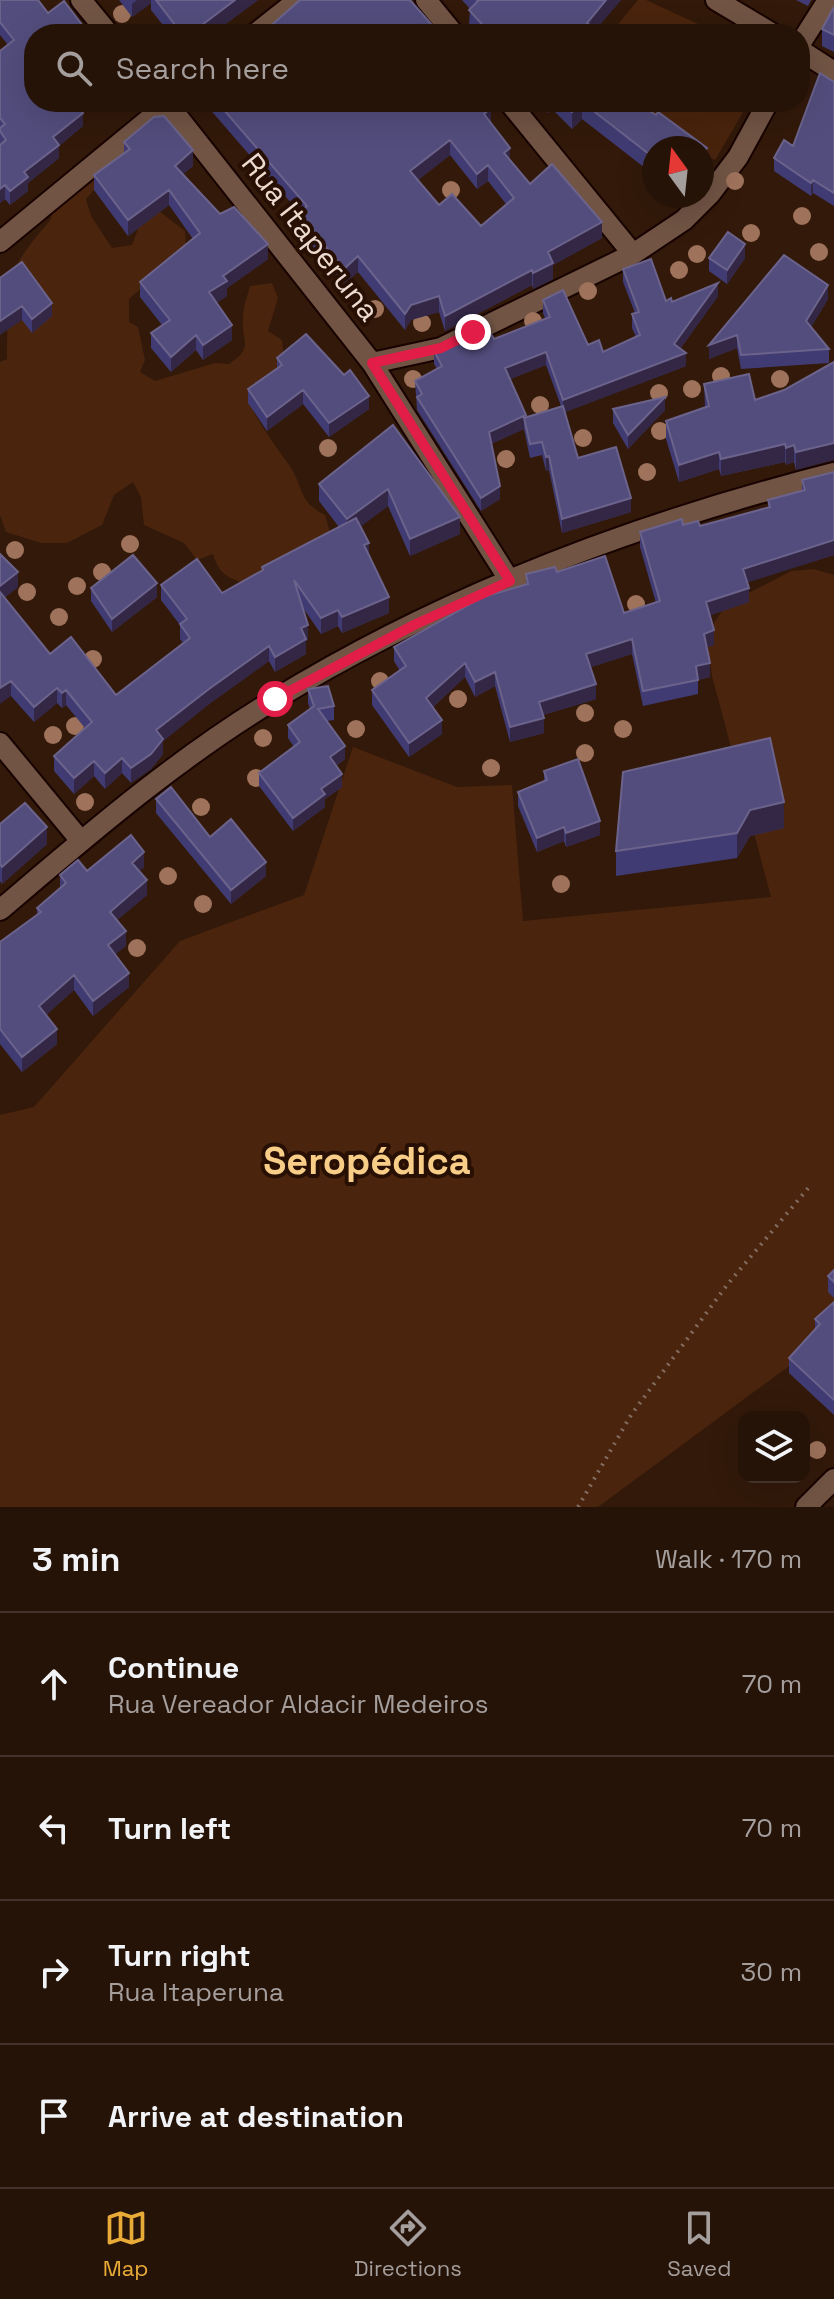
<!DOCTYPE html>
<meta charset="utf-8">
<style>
body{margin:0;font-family:"Space Grotesk",sans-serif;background:#322016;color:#f1f3f6}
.controls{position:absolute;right:24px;bottom:24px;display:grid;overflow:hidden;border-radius:16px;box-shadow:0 8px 32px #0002}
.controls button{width:72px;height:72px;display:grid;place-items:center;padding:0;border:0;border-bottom:2px solid #423229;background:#261308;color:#f1f3f6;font:40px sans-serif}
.compass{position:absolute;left:642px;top:136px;width:72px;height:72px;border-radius:50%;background:#261308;box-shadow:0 8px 32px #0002;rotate:345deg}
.stop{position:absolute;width:24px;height:24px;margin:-18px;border:6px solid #e11d48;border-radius:50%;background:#fff}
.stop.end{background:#e11d48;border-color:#fff;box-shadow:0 2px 8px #0008}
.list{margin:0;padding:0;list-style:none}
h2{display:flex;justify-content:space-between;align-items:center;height:104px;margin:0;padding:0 32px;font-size:34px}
h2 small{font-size:26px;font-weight:400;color:#a49e9c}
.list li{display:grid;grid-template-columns:52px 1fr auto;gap:24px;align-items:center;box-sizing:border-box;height:144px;padding:0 32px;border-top:2px solid #423229}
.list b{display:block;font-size:30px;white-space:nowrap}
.list p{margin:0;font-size:26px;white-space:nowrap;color:#a49e9c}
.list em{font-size:26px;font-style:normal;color:#a49e9c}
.icon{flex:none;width:44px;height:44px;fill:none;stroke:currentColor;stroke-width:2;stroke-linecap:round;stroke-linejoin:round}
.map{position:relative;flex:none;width:834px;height:1507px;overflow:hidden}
.search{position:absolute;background:#261308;box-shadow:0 8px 32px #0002;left:24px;right:24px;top:24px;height:88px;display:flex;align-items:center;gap:20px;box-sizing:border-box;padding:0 28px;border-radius:32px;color:#a49e9c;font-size:30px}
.sheet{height:680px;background:#261308}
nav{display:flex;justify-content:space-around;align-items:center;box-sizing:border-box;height:112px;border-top:2px solid #423229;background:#261308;font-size:22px;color:#a49e9c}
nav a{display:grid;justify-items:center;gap:4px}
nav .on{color:#e9ab38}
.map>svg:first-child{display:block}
.green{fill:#4a240d}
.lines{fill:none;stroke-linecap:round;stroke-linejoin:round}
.minor-casing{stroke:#180300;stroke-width:24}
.path{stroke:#836d60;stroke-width:4;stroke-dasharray:2 6;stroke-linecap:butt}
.minor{stroke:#715444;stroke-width:20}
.tree{fill:#9e725b}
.wall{fill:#403c73;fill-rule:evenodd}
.shaded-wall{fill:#332745}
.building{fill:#534d7d;stroke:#6b638b;stroke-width:2;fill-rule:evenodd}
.route{stroke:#e11d48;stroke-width:10}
.labels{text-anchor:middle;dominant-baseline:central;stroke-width:8;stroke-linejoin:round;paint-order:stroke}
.street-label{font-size:30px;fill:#eddbd2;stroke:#270f03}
.district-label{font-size:38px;font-weight:bold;fill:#f8cd87;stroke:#270f03}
</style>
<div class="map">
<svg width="834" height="1507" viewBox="0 0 834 1507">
<rect width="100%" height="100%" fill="#32190a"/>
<path class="green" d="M638,0H646L720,34H610Z
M609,102H749L715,160L702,154V148Z
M116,165L86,199L91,216L112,248L132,245L141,221L159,211L185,231L186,249L129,299V322L138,327L145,360L140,372L155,381L215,363L229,364C255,346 241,343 243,319C243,308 247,297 250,286L272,283L278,298L268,331L282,340L284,359L258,388L253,411C264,430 276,447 289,465C304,486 297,501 325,515L330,532L249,584C229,579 219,575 213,554L197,560L184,543L144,525L141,497L133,482L114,495L102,525L67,543H41L6,532L0,515V362L7,359C9,279 0,279 51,219L53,204L81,182Z
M814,569L834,575V1333L598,1507H0V1115L34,1107L180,941L304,895L353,747L457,787L512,785L523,921L771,897L712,676L706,635L726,605L791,571Z"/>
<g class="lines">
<defs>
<path id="minor" d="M81,0L109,34
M426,0L454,34
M716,0L773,34
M255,34L298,0
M800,44L828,0
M800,50L834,72
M166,102L372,363L441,348L633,254L684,220L710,194L738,157L768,102
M509,102L633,254
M0,242L170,102
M372,363L510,581
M0,743L81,841
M0,910C87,836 176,759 274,700C445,595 640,522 834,473
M806,1507L834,1479"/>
</defs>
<use href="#minor" class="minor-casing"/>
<path class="path" d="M578,1507L631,1415L727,1285L810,1186"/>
<use href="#minor" class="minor"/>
</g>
<g class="tree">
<circle cx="122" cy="14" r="9"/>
<circle cx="735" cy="181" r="9"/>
<circle cx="451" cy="190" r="9"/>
<circle cx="802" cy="216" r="9"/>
<circle cx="751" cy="233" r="9"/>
<circle cx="819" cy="252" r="9"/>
<circle cx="697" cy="254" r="9"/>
<circle cx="679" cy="270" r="9"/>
<circle cx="588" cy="291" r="9"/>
<circle cx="375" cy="309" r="9"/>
<circle cx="533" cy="321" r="9"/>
<circle cx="422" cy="323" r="9"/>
<circle cx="721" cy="376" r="9"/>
<circle cx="413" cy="379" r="9"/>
<circle cx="780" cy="379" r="9"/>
<circle cx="692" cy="389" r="9"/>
<circle cx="659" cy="393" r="9"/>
<circle cx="540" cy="405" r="9"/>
<circle cx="660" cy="431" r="9"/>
<circle cx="583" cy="438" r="9"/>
<circle cx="328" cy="448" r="9"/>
<circle cx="506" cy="459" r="9"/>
<circle cx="647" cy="472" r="9"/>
<circle cx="130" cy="544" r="9"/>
<circle cx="15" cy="550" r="9"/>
<circle cx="102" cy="572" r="9"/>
<circle cx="77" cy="586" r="9"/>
<circle cx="27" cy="592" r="9"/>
<circle cx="636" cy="604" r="9"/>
<circle cx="59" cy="617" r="9"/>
<circle cx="93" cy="659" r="9"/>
<circle cx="380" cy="681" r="9"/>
<circle cx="458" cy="699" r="9"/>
<circle cx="585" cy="713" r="9"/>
<circle cx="75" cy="726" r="9"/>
<circle cx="356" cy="729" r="9"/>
<circle cx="623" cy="729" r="9"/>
<circle cx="53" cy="735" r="9"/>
<circle cx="263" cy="738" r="9"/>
<circle cx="585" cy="753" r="9"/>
<circle cx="491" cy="768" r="9"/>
<circle cx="256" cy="778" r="9"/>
<circle cx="85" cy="802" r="9"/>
<circle cx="201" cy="807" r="9"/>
<circle cx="168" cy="876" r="9"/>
<circle cx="561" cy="884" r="9"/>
<circle cx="203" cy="904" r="9"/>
<circle cx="137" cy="948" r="9"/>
<circle cx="817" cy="1450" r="9"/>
</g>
<path class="wall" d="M0,0H38L34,102L83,126L59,146V158L28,183V191L10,205L5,199L0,203V51L8,45L0,35Z
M119,0H258L212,34H170L151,10V3L132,17Z
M462,0H621L596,29L603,34H476L469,26L470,9Z
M796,0H811L808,6Z
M834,7V52L822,46V29Z
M834,82V206L813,193L811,196L774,171V158L793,146Z
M208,102H485L491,122L510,161L530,184L602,238L553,265V279L533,289L532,285L445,331L439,312L411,320L405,330L358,272L344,284L298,229L299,212L208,107ZM450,155L477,189L488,181L506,204L481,226L439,205L418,180Z
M538,102H635L656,115L658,112L707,148V165L702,172V148H654V175L582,119L572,129L552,109L548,113Z
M124,142L193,166L183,174L220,214L268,259L227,288V296L216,303L232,340L203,360L196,350L171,372L151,348V333L162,325L140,297V282L193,239L169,205L128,236L94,190V175L124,153Z
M709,258H745L727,284L709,271Z
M623,269L666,301L672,302L718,296L680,349L686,366L565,412L578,458L631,512L562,533L549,470L546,471L542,455L530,458L524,429L491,444L500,499L481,511L417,410L415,381L437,369L434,364V351L494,339L545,318L543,313V300L588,345L603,352L636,337L632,328V314L635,313L623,282ZM546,365L561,406L526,418L510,379Z
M0,278L52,316L32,333L22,320Z
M828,299L811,327L829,349V363L741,369L737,348L709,359V345Z
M277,358L344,375L369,409L329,437L303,404L267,431L248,403V389L277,368Z
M834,362L796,470L794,462L786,465L785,462L721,476L719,469L679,482L666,439V421L705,407L704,384L755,400L784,390Z
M613,409L665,410L628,449L613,423Z
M393,425L460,534L410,556L388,506L361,526L369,555L389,613L342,633L338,626L321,634L303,608L308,640L306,641V654L275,672L269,661L209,704L163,741V754L151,769L131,783L122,773L105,789L94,776L74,794L54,771V756L85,728L66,705L62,708L57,703L34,722L11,696L0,554L18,587L4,598L50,654L116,695L183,643L180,639V625L161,600V585L222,593L262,571V567L339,527L319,501V484Z
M834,472V555L747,582L749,602L710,615L714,645L707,647L710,677L698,680V694L643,706L632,654L590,667L596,699L543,715L544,733L510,742L495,686L475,697L465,677L433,707L442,734L409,757L372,705V690L400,671L394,661V647L526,585V574L557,572L624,613L656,603L640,547V532L683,525L700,526L768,507V500L802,491V480Z
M91,588L157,597L112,632L91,601Z
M308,689L334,706V720L327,721L345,759L336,766L342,787L325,799V807L293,831L259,786V773L294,747L288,738V725L310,709L308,703Z
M544,771L600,835L566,847L564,841L537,852L518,806V792L544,781Z
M623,772L784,828L750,836L737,858L616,876V851Z
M156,799L210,837L266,876L231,904L156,813Z
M0,824L47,844L2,884L0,881Z
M144,867L139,871L147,895L117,920L126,946L115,954L129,987L93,1016L74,990L46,1015L57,1044L22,1072L0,1044V942L37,915V908L60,889V875L87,871Z
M834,1270V1298L828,1292V1276Z
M834,1302V1415L789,1373V1358L815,1329V1319Z"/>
<path class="shaded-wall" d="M137,0H151V3L132,17V4Z
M235,0H258L212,34H190Z
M606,0H621L592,34L587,23Z
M548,102H552V109L548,113Z
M582,102V119L572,129V112Z
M491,108V124L484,114Z
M83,113V126L59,146V158L28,183V191L10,205V191L24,172L53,137Z
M450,140V155L410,186V171Z
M510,148V164L504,153Z
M707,148V165L702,172V155Z
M193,150V166L175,181V166Z
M488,165V181L477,189V174Z
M813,180V193L811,196V183Z
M5,185V199L0,203V189Z
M169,190V205L128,236V220Z
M602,222V238L553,265V279L533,289V273L548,252Z
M268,244V259L227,288V296L209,307V292L223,276Z
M745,244V258L727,284V270Z
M358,256V272L344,284V269Z
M532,270V285L445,331V316Z
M718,283V296L674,357V344Z
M828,285V299L806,335V321Z
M439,296V312L411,320L405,330V314L411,305Z
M52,303V316L32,333V319Z
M22,306V320L0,335V321Z
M232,325V340L203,360V345Z
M196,335V350L171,372V357Z
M737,335V348L709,359V345Z
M546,352V365L505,381V368Z
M686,353V366L563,413V400Z
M303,390V404L267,431V417Z
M369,396V409L329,437V423Z
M665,397V410L628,449V435Z
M526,415V425L524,418V429L489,445V432Z
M834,443V460L796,470V452Z
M785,444V462L721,476V459Z
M794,445V462L786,465V448Z
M719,452V469L679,482V465Z
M549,456V470L546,471V457Z
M500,486V499L481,511V498Z
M388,489V506L347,537V519Z
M631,498V512L562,533V519Z
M460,517V534L410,556V539Z
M834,540V555L743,584V569Z
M369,543V558L364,545Z
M18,572V587L0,601V586Z
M157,583V597L112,632V619Z
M749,588V602L706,617V602Z
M389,597V613L342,633V617Z
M338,610V626L321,634V618Z
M308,625V640L306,641V654L275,672V657L301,628Z
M714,630V645L704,648V634Z
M632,639V654L586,669V654Z
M269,646V661L209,704L163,741V754L151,769L131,783V768L156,730L209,689Z
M465,663V677L426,713V698Z
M710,663V677L696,680V666Z
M495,672V686L475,697V682Z
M11,681V696L0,704V688Z
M596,684V699L539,716V702Z
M57,688V703L34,722V707Z
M66,690V705L62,708V693Z
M544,718V733L510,742V727Z
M442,720V734L409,757V743Z
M345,746V759L330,770V757Z
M122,758V773L105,789V773Z
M94,761V776L74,794V778Z
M342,774V787L325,799V807L293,831V818L321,789Z
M784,802V828L750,836L737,858V833L750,810Z
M600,821V835L566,847V833Z
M47,827V844L2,884V867Z
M564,827V841L537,852V838Z
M144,852V867L132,878V863Z
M266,862V876L231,904V890Z
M147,880V895L110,926V912Z
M126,931V946L108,960V945Z
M129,973V987L93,1016V1001Z
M74,975V990L39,1021V1006Z
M57,1029V1044L22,1072V1057Z"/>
<path class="building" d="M0,0H38L48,13L64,1L89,34H34V102H75L83,113L53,137L59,145L24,172L28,177L10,191L5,185L0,189V145L6,140L0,131V128L5,124L0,118V51L14,40L0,22Z
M156,0H235L190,34H182Z
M300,0H410L440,34H268L265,31Z
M477,0H606L587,23L603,34H491L469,10L478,1Z
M834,7V35L822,29Z
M820,73L834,82V193L813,180L811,183L774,158L784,140L793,146Z
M217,102H485L491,108L484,114L510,148L504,153L530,184L552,164L602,222L548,252L553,263L533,273L532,270L445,316L439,296L411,305L405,314L358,256L344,269L298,213L307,206ZM450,140L477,174L488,165L514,198L481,226L452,194L439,205L410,171Z
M562,102H635L656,115L658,112L707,148L702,155V148H654V158L582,102L572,112Z
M164,116L193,150L175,166L220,214L234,207L268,244L223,276L227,281L209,292L232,325L203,345L196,335L171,357L151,333L170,320L140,282L200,233L169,190L128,220L94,175L130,149L124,142L154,117Z
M728,232L745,244L727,270L709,258Z
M784,255L828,285L806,321L829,349L741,355L737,335L709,345Z
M651,259L666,301L671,298L672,302L718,283L674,344L686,353L563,400L546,352L505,368L526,415L489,432L500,486L481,498L417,397L422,394L415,381L442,366L434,351L487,327L494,339L550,317L543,300L563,290L588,345L599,340L603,352L640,335L632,314L639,312L623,269Z
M22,262L52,303L32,319L22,306L0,321V278Z
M306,334L344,375L350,370L369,396L329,423L303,390L267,417L248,389L282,365L277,358Z
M834,362V443L796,452L794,445L786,448L785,444L721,459L719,452L679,465L666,421L709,406L704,384L749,374L755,400L784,390Z
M665,397L628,435L613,409Z
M563,406L578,458L616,447L631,498L562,519L549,456L546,457L542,442L530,444L524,418Z
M393,425L460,517L410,539L388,489L347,519L319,484Z
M834,472V540L743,569L749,588L706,602L714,630L704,634L710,663L696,666L698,680L643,691L632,639L586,654L596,684L539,702L544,718L510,727L495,672L475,682L465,663L426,698L442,720L409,743L372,690L406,666L394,647L483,597L528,584L526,574L555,567L557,572L605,556L624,613L660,601L640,532L682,519L683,525L698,521L700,526L770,507L768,500L805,490L802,480Z
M356,518L369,543L364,545L389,597L342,617L338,610L321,618L294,580L308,625L301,628L306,639L275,657L269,646L209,689L156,730L163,739L151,754L131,768L122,758L105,773L94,761L74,778L54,756L92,722L66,690L62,693L57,688L34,707L11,681L0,688V592L50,654L71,637L116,695L190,638L180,624L187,619L161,585L197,559L222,593L263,570L262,567Z
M0,554L18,572L0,586Z
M133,555L157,583L112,619L91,588Z
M328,686L334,706L318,709L345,746L330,757L342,774L321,789L325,794L293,818L259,773L300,742L288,725L314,706L308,689Z
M770,738L784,802L750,810L737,833L616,851L623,772Z
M578,759L600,821L566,833L564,827L537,838L518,792L547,780L544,771Z
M171,787L210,837L231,819L266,862L231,890L156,799Z
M25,803L47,827L2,867L0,864V824Z
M131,835L144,852L132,863L147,880L110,912L126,931L108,945L129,973L93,1001L74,975L39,1006L57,1029L22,1057L0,1029V942L41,912L37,908L66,883L60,875L78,860L87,871Z
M834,1270V1282L828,1276Z
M834,1302V1400L789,1358L820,1324L815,1319Z"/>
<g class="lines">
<path class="route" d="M275,699L414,625L510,581L372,363L441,348L473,332"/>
</g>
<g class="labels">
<g class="street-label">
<text transform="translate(311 237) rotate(52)">Rua Itaperuna</text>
</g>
<g class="district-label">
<text x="367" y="1161">Seropédica</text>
</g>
</g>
</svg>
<div class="controls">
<button><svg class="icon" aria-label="layers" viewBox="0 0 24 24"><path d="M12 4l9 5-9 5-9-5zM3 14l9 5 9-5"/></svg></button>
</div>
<svg class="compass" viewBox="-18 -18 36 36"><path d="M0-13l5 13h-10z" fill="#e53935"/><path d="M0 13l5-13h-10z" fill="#a49e9c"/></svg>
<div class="stop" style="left:275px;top:699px"></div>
<div class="stop end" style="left:473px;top:332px"></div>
<div class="search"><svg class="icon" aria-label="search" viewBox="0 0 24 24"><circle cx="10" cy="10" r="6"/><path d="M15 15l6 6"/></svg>Search here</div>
</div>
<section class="sheet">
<h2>3 min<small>Walk · 170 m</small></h2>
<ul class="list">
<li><svg class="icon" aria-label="ahead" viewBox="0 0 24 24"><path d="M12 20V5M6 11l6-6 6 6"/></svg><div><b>Continue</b><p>Rua Vereador Aldacir Medeiros</p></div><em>70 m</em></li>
<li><svg class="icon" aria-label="left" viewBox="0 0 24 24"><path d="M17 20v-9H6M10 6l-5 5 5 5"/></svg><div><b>Turn left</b></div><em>70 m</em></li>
<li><svg class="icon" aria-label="right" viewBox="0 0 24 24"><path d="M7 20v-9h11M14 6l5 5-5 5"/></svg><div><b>Turn right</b><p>Rua Itaperuna</p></div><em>30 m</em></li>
<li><svg class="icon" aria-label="arrive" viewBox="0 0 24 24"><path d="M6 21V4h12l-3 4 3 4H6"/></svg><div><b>Arrive at destination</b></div></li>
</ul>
</section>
<nav>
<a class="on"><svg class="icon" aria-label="map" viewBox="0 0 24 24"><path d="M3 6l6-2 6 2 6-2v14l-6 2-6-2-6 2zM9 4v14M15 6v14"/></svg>Map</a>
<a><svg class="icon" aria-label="directions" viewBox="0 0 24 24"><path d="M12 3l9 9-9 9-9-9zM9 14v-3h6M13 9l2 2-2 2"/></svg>Directions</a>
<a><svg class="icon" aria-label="saved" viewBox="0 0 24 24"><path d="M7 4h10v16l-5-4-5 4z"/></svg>Saved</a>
</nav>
